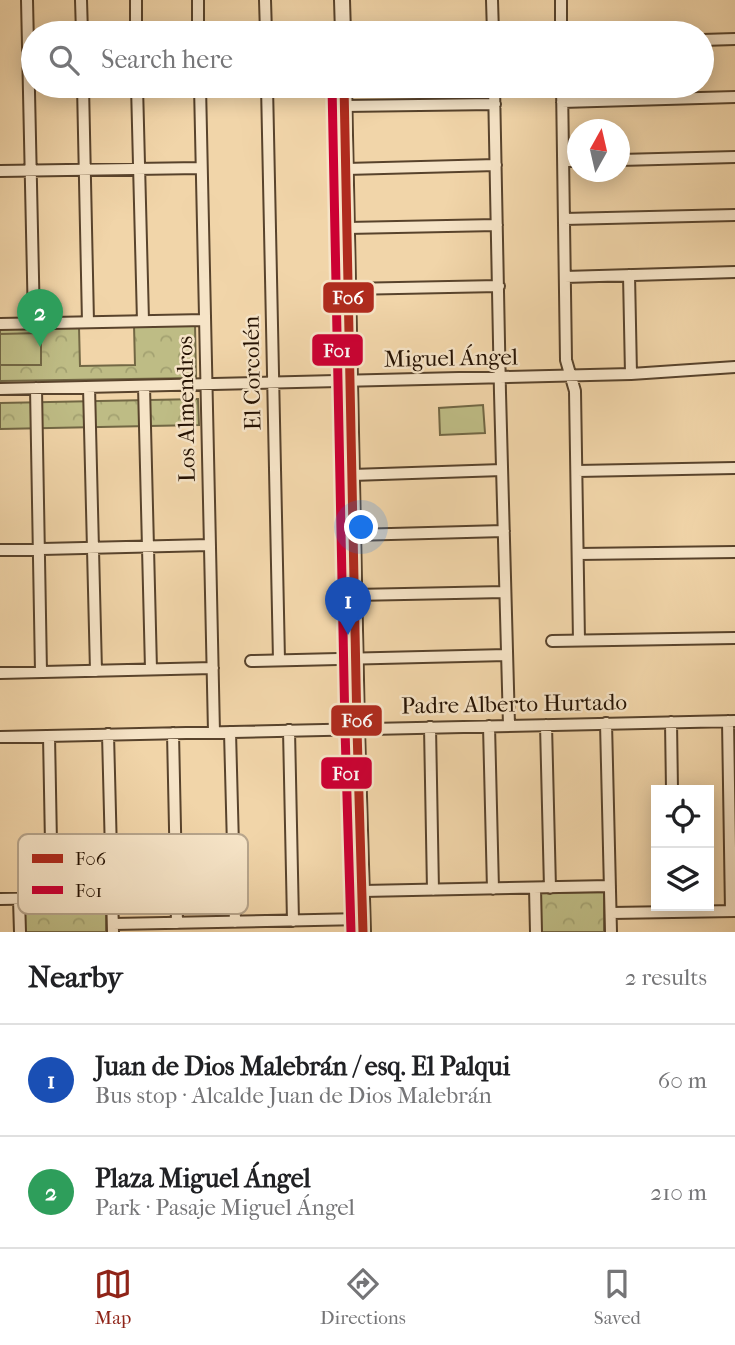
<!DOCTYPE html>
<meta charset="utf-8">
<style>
body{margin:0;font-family:"IM FELL French Canon",serif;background:#f6f6f6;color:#202124}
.controls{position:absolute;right:21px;bottom:21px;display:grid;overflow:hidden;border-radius:0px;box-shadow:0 4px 18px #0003}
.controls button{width:63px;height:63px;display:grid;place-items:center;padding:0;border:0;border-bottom:2px solid #e0e0e0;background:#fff;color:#202124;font:35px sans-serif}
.compass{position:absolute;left:567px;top:119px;width:63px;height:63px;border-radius:50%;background:#fff;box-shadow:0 4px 18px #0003;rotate:8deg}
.you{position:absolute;left:362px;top:528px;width:24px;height:24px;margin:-18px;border:5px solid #fff;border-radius:50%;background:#1a73e8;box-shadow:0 0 0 10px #1a73e833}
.badge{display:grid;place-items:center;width:46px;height:46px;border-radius:50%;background:#8f2418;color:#fff;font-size:23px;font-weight:700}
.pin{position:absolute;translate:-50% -58px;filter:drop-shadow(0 2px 4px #0008)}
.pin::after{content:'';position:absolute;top:37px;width:24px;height:21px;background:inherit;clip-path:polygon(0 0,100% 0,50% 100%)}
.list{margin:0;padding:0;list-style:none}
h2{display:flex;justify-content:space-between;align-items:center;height:91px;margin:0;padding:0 28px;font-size:30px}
h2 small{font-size:23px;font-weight:400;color:#757577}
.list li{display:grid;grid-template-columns:46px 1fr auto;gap:21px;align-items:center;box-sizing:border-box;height:112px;padding:0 28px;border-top:2px solid #e0e0e0}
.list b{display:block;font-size:26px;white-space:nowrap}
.list p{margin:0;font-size:23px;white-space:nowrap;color:#757577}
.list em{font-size:23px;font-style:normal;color:#757577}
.icon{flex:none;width:38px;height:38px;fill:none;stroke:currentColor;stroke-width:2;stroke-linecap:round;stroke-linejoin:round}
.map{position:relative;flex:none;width:735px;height:932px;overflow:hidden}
.search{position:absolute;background:#fff;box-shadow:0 4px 18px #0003;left:21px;right:21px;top:21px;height:77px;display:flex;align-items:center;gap:18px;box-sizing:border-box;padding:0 24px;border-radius:38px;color:#757577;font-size:26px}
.sheet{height:315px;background:#fff}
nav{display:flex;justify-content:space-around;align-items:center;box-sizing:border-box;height:98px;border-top:2px solid #e0e0e0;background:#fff;font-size:19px;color:#757577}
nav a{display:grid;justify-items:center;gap:4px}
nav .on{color:#8f2418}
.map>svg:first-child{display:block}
.park{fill:url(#park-crowns);stroke:#726744;stroke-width:2}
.pitch{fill:#bebc85;stroke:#726744;stroke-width:2}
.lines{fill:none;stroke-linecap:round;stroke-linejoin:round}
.minor-casing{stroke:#58432c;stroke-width:14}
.tertiary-casing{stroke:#58432c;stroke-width:18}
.minor{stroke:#f6e4c7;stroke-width:10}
.tertiary{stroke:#f6e4c7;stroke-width:14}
.bus-1-casing{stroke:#f6e4c7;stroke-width:14}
.bus-2-casing{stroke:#f6e4c7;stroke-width:14}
.bus-1{stroke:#af2b1e;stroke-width:9}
.bus-2{stroke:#c03;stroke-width:9}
.labels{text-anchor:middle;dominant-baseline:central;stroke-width:5;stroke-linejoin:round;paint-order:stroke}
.street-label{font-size:23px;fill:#251203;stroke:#f6e4c7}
.key{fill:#f6e4c7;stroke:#b7a58c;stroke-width:2}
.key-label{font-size:19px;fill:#251203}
.line-badge{stroke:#f6e4c7;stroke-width:2.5}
.badge-label{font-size:19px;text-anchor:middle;font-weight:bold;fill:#fff}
</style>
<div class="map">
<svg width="735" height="932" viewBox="0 0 735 932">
<defs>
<pattern id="park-crowns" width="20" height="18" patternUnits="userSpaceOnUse" patternTransform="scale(1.75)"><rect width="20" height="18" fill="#bebc85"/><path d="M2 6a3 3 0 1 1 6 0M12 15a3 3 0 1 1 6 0" fill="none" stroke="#a3a171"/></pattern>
</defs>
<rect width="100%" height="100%" fill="#f1d5a9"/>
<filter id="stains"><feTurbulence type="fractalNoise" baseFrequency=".00286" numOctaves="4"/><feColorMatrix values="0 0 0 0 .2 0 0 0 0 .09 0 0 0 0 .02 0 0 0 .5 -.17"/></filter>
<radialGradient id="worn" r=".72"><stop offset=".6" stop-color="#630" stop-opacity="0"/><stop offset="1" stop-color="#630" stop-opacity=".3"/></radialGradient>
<path class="park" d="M195,324L196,378L0,381V328L79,327L80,366L135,365L134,325Z
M198,399L199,425L0,429V403Z
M604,892V932H540V893Z
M27,905H100L106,911V932H24L23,908Z"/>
<path class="pitch" d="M41,333V365H0V334Z
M483,405L485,433L440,435L439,408Z"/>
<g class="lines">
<defs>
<path id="minor" d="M27,0L34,323
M81,0L82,33
M136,0V33
M198,0V33
M265,0L266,33
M492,0L493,33
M561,0V33
M702,40L735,39
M83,86L88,322
M137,86L143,321
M200,86L214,732
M267,86L279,660
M494,86L500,393L509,725
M562,86L566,360L575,391L579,641
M562,102L735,97
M344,106L495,104
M620,160L735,157
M563,161H578
M346,169L496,165
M0,171L201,168
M564,219L735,215
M347,228L497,225
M629,275L631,374
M565,277L735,272
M348,289L499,286
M0,324L205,320
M144,386L151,669
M89,387L96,671
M36,388L41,672
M0,389L631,374L735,367
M577,471L735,468
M352,475L502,470
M353,535L504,531
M0,550L210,545
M578,554L735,552
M354,595L505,592
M552,641L735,638
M251,661L507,655
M0,673L213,668
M728,721L731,911
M671,722L672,790
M606,723L611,932
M546,725L550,888
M489,726L493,889
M430,727L433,890
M289,730L293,921
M230,732L235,922
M173,733L177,923
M108,734L113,932
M49,736L52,898
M0,737L735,721
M535,888L536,932
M363,891L610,886
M0,899L112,897
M19,899L20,932
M611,913L735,911
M113,924L363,919"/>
<path id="tertiary" d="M342,0L343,33
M344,86L357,729L363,932"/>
</defs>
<use href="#minor" class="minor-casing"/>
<use href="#tertiary" class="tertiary-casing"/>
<use href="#minor" class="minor"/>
<use href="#tertiary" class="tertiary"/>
<defs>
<path id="bus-1" d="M344,86L357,729L363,932"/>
<path id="bus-2" d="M332,86L345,729L351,932"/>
</defs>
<use href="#bus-1" class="bus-1-casing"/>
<use href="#bus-2" class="bus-2-casing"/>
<use href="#bus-1" class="bus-1"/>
<use href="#bus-2" class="bus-2"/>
</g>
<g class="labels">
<g class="street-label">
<text transform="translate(451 358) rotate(-1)">Miguel Ángel</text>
<text transform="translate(252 373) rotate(-91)">El Corcolén</text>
<text transform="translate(186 409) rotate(-91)">Los Almendros</text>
<text transform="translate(514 704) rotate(-1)">Padre Alberto Hurtado</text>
</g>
</g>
<rect x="18" y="834" width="230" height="80" rx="10" class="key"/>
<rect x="32" y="854" width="31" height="9" fill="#af2b1e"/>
<rect x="32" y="886" width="31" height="8" fill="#c03"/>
<g class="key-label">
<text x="75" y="865">F06</text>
<text x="75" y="897">F01</text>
</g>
<g class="line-badge">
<rect x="322" y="281" width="53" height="33" rx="7" fill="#af2b1e"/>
<rect x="311" y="333" width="53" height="34" rx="7" fill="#c03"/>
<rect x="330" y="704" width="53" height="33" rx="7" fill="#af2b1e"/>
<rect x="320" y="756" width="53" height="34" rx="7" fill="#c03"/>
</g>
<g class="badge-label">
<text x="348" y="304">F06</text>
<text x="337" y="357">F01</text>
<text x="357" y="727">F06</text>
<text x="346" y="780">F01</text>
</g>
<rect width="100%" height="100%" filter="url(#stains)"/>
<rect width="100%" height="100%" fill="url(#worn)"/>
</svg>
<div class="controls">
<button><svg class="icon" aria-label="locate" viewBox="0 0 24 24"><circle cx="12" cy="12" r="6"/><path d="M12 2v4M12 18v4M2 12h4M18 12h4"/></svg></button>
<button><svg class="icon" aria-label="layers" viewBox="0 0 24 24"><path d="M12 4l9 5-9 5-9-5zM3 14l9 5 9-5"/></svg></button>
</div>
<svg class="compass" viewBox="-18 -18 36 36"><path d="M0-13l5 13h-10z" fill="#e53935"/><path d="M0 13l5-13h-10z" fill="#757577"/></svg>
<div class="you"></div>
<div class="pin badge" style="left:348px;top:635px;background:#1a4fb4">1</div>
<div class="pin badge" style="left:40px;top:347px;background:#2e9e5b">2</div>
<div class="search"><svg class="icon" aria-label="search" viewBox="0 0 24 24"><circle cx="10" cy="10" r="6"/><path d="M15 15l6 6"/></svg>Search here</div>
</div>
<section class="sheet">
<h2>Nearby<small>2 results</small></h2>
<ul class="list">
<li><span class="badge" style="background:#1a4fb4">1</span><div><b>Juan de Dios Malebrán / esq. El Palqui</b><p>Bus stop · Alcalde Juan de Dios Malebrán</p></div><em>60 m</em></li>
<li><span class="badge" style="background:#2e9e5b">2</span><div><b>Plaza Miguel Ángel</b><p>Park · Pasaje Miguel Ángel</p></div><em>210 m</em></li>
</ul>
</section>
<nav>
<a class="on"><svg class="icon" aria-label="map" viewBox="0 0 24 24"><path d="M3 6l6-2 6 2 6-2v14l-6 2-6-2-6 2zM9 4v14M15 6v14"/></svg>Map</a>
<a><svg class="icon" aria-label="directions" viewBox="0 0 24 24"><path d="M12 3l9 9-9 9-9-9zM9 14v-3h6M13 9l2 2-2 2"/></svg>Directions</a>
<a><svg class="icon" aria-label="saved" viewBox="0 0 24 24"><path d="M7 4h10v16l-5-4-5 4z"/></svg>Saved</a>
</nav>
